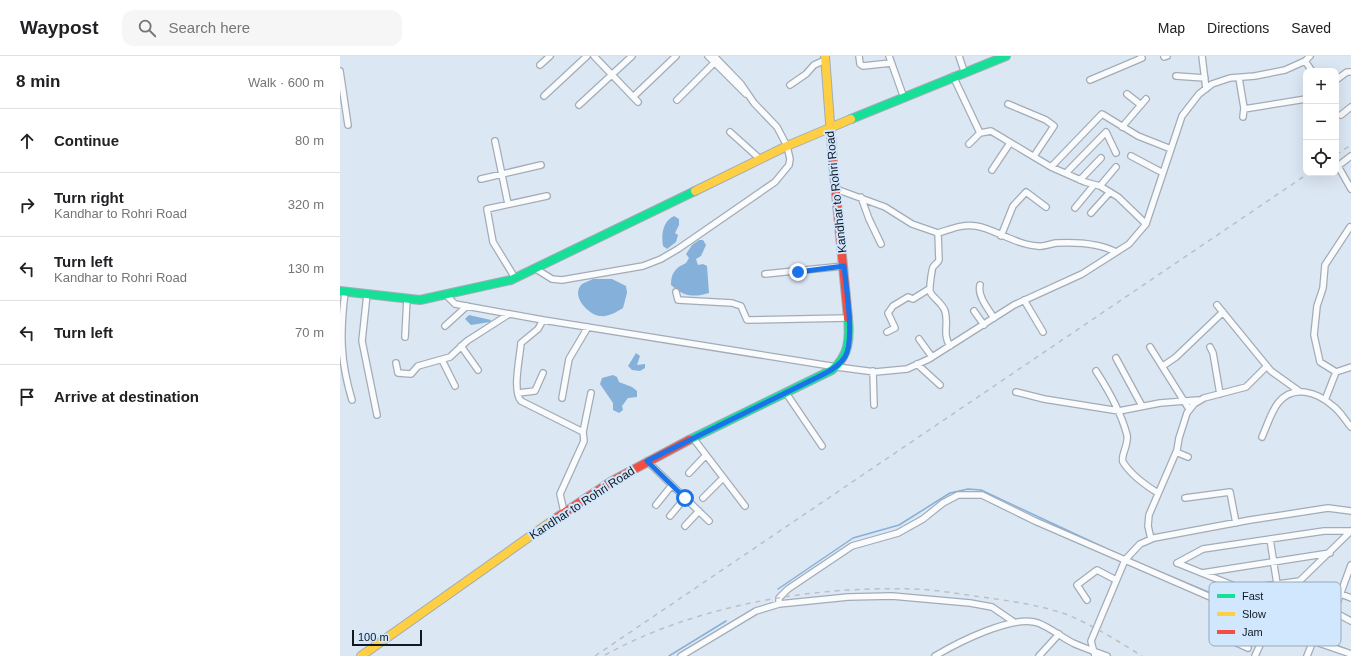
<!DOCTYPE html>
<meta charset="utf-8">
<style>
body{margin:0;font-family:Helvetica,sans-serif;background:#f6f6f6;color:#202124}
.controls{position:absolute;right:12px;top:12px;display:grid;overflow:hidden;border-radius:8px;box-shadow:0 4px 16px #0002}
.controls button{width:36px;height:36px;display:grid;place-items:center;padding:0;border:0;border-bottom:1px solid #e0e0e0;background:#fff;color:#202124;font:20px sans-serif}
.scale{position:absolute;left:12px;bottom:10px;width:70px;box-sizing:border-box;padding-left:4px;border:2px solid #111921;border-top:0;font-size:11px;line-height:14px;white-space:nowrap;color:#111921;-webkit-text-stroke:3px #d1e7fe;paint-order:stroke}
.stop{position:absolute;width:12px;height:12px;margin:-9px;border:3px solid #1a73e8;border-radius:50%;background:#fff}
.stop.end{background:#1a73e8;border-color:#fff;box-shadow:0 1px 4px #0008}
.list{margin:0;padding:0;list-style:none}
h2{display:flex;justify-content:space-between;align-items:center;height:52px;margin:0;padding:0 16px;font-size:17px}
h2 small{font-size:13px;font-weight:400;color:#757577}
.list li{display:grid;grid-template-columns:26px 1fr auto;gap:12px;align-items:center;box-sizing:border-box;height:64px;padding:0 16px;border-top:1px solid #e0e0e0}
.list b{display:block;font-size:15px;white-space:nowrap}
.list p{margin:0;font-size:13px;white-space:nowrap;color:#757577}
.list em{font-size:13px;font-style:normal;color:#757577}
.icon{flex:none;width:22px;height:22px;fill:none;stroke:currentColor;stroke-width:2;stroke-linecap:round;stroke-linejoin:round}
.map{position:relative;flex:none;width:1011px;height:600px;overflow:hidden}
header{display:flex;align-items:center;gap:24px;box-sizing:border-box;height:56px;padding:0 20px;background:#fff;border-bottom:1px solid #e0e0e0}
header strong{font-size:19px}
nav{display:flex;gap:22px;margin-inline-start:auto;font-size:14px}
.search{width:280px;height:36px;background:#f6f6f6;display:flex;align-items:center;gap:10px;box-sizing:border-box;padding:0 14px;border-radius:12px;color:#757577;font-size:15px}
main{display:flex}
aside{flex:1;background:#fff}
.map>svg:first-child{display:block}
.water{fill:#84b0da}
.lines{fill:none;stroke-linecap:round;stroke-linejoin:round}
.stream{stroke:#84b0da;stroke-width:1.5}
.street-casing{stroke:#a3acb6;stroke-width:8}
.fast-casing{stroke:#a3acb6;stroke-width:10}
.slow-casing{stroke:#a3acb6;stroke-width:10}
.jam-casing{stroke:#a3acb6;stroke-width:10}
.street{stroke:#fafbfd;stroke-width:5.5}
.fast{stroke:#16e098;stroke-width:8}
.slow{stroke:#ffcf43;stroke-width:8}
.jam{stroke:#f24e42;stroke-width:8}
.rail{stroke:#bdbfc3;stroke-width:1.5;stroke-dasharray:5 5;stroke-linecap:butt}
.route{stroke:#1a73e8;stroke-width:5}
.labels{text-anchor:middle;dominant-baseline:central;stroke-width:4;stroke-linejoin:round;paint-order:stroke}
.street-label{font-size:12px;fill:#111921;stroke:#d1e7fe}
.key{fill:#d1e7fe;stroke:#97a9bc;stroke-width:1}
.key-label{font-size:11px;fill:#111921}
</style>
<header>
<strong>Waypost</strong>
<div class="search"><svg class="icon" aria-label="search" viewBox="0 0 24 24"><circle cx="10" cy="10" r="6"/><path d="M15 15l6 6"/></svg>Search here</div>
<nav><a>Map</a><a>Directions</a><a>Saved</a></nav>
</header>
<main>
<aside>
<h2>8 min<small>Walk · 600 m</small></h2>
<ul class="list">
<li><svg class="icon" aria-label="ahead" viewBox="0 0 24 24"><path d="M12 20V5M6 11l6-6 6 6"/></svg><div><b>Continue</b></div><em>80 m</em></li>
<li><svg class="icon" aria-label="right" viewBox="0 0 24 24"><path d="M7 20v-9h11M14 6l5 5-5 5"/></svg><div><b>Turn right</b><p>Kandhar to Rohri Road</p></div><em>320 m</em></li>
<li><svg class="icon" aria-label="left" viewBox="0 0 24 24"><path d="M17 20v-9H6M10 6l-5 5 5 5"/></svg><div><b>Turn left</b><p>Kandhar to Rohri Road</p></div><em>130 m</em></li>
<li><svg class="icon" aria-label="left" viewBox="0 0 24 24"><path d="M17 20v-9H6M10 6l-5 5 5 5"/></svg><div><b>Turn left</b></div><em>70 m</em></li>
<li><svg class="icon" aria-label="arrive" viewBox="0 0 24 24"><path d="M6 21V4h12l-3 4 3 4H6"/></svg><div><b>Arrive at destination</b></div></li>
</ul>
</aside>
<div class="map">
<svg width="1011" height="600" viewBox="0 0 1011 600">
<rect width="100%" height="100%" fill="#dce7f4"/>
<path class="water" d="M334,160L339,163V169L335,177L338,179L336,186L327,193L323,190C321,178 323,165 334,160Z
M359,184H363L366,189L361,200L356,203L358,209L363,208L367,210L369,237C353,242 343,240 331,229C331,217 335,212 346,207L349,202L346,198L352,189Z
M253,223H272L286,230L287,237L283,252C276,256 269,261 260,260C248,259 230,239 242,228C245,226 250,225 253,223Z
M129,259L151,264L150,266L131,269L125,263Z
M296,297L300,300L297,309L305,308V312L300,315L292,314L288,310Z
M273,319L277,321L279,326L292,331L297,335V341L288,342L282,350L283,354L279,357L273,354V347L260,328L262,322Z"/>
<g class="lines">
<path class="stream" d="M789,503L981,583
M438,533L513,482L559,469L610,437L628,433L641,434L778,498
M985,584L1011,595
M329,600L386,565"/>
<defs>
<path id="street" d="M254,0L298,46
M368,0L406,38
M519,0L520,8L523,10L551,7
M549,0L564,42
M619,0L624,15
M862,0L866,33
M824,1L827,0
M965,5L972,15
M200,9L210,0
M0,15L8,69
M613,20L640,77
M836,20L865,22
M899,22L904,52L903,61
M750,24L802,2L801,0
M996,24L1007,16H1011
M450,29L466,18L474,9L485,4
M787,38L801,49
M204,40L247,0
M293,41L336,0
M337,44L376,5
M668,48L706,64L714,70L694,100
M239,49L292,0
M904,53L966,43
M1001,59L1011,51
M782,71L806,43
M390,76L420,103
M155,85L168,148
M629,88L640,77L651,75L711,111L745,126L760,130L778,141L806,168
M791,100L823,117
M1011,100L998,110L1011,133
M711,111L762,58L798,80L831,93
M652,114L670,87
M726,117L766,76L776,97
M141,123L201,109
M740,124L761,102
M760,130L776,111
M496,133L545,151L572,168L598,177C612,173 621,168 636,170C655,173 676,189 698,190C704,191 710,188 716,187C735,186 759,187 776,196
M521,141L529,163L541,188
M735,152L754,129
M751,157L770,136
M598,177L599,204C598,207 595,208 593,211C592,212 589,234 590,235C591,241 601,245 605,255C609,268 602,278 610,290
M661,180L673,150L686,136L706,151
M196,213L212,223L222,224L303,210L321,203L338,193L435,126L449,109L450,103L447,90L437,71L414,47L401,28L374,0
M425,218L504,210
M175,222L153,186L147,153L207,140
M640,229C637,240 649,254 654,262
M5,236C0,277 0,304 12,344
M336,236L338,244L392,247L401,250L407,264L508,262
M27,238L22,285L37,359
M106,239L115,248L203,264L497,311L535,316L567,313L589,303L674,249L742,218L789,188L806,168L842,60L859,38L872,28L890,22L915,20L945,14L965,5L970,0
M684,244L703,276
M877,249L931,315L959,335
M634,255L644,269
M203,264L198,273L181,287C180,301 172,335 181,345L243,376L244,385L220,438L224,456
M105,270L127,250
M547,276L555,272L548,257L553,250L568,241L573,243L589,233
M65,281L67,242
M579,283L592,301
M121,290L138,314
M810,291L849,353
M870,291L873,297L880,338
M776,302L802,350
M102,304L115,330
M56,307L58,317L71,318L78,310L110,301L127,285L169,258
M577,308L600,329
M823,310L836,301L883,256
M533,315L534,349
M756,315C769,335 781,356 787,379C789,389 780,400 783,406C791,419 805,429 818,437
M996,316L980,306L974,279L977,250L983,232L985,209L1010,171
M676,336L704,343L779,355L820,347L858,344
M178,337L195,335L203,317
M446,337L482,390
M222,342L229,303L248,271
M985,344L996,316L1011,311
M243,376L251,337
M922,381C927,370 931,356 938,347C953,328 977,336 993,350C1000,355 1005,364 1011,371
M353,382L405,450
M836,396L848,401
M307,405L369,465
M349,417L366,399
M363,442L383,422
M845,442L890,436L896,467
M316,449L332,429
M330,460L345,442
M345,470L359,455
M811,483L808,470L809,459L837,394L839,382L847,357L854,348L864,342L906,331L927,310
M930,483L937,528
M837,507L937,547L1011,475
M837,507L863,493L984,475H1011
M862,517L990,497
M902,533L960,525
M1001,538L1011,542
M747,544L737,529L757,514L776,524
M439,548L508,541L552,540L630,547L652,551L674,566
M898,553L886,582L908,592
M994,556L1011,565
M944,564L985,581
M982,588L1011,509
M341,600L416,555L439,548V542L448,533L512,490L558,477L583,463L603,447L618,439H642L695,465L898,553L973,585L1011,598
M595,600C617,587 673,558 698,567C711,572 721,581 733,587C744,592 756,596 767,600
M699,600L719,578
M755,600L751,585L785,504L800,488L814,482L910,464L988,452L1011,455
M915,600L930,567
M967,600L973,585"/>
<path id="fast" d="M511,63L666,0
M0,235L80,244L171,224L355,135
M349,384L492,314C509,300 510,283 508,262"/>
<path id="slow" d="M485,0L493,106
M355,135L447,90L511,63
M21,600L216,462"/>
<path id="jam" d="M493,106L508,262
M216,462L272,425L349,384"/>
</defs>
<use href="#street" class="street-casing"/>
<use href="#fast" class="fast-casing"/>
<use href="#slow" class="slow-casing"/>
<use href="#jam" class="jam-casing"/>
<use href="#street" class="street"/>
<use href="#fast" class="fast"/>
<use href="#slow" class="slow"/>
<use href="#jam" class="jam"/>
<path class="rail" d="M996,99L1011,89
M265,599C354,550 470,530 570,533C594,533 618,538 642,541C671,545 700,549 728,559C754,570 778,585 802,600
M255,600L969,117"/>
</g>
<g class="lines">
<path class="route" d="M345,442L307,405L484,318C492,314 499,310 505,301C515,284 506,231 504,210L458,216"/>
</g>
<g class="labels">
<g class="street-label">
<text transform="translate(496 136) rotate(-96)">Kandhar to Rohri Road</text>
<text transform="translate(242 447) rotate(-33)">Kandhar to Rohri Road</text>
</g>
</g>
<rect x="869" y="526" width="132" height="64" rx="6" class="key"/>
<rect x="877" y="538" width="18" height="4" fill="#16e098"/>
<rect x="877" y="556" width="18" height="4" fill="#ffcf43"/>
<rect x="877" y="574" width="18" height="4" fill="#f24e42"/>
<g class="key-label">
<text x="902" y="544">Fast</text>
<text x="902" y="562">Slow</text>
<text x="902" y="580">Jam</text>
</g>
</svg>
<div class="controls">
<button>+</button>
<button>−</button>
<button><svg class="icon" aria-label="locate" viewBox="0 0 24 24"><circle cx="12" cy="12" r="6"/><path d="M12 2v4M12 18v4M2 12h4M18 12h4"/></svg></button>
</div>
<div class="scale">100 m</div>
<div class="stop" style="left:345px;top:442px"></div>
<div class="stop end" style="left:458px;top:216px"></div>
</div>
</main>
